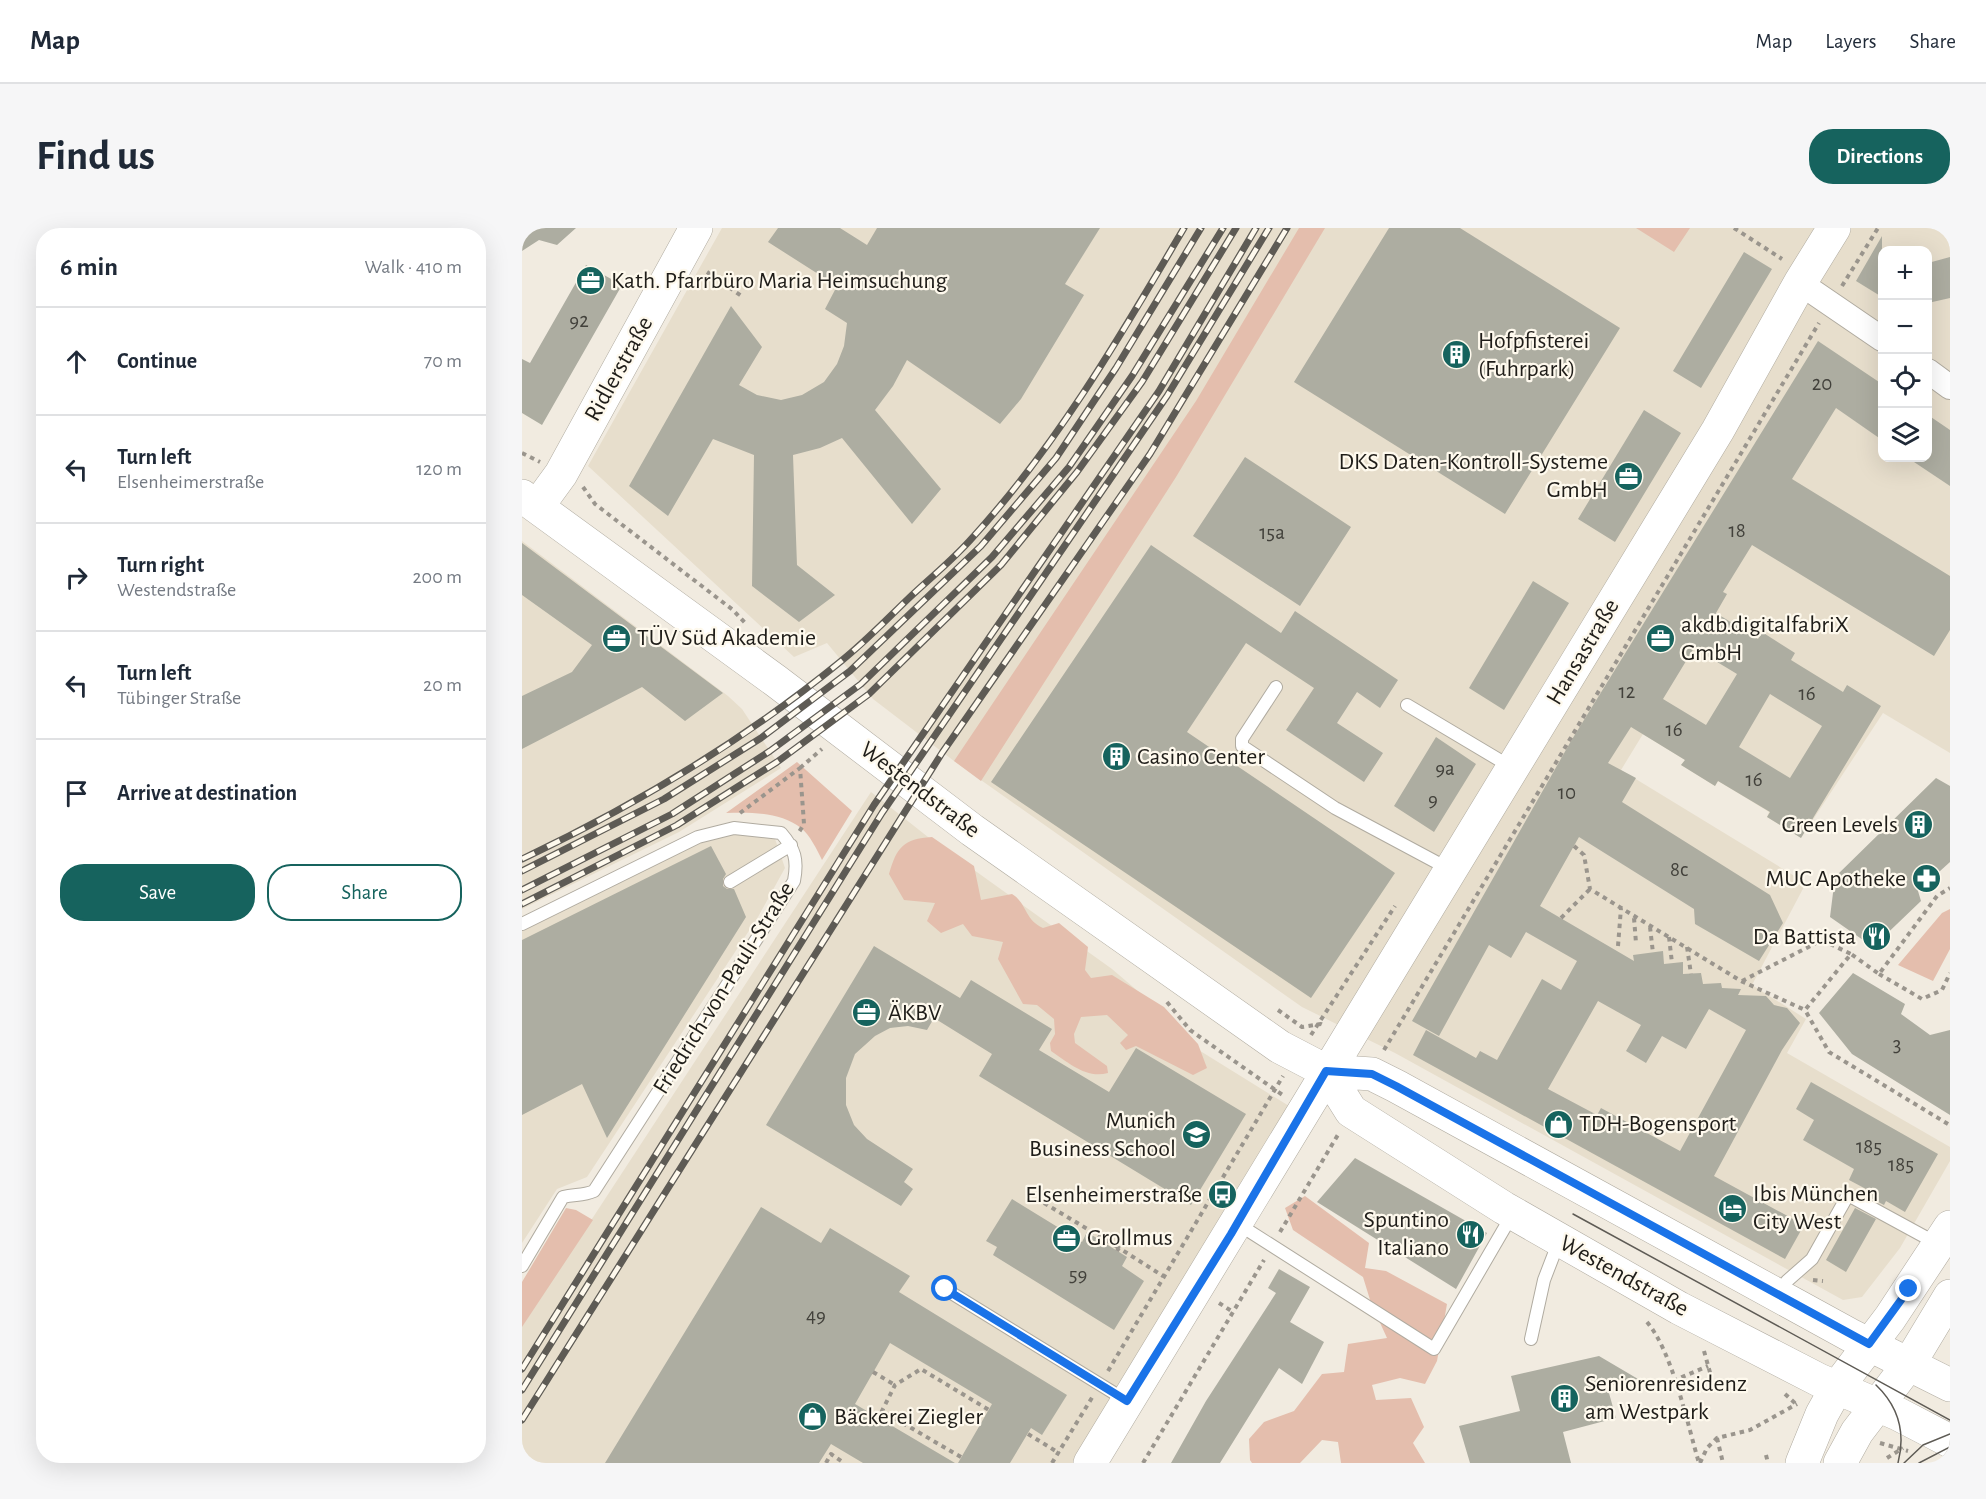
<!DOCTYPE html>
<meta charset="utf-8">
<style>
body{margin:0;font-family:"Alegreya Sans",sans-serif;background:#f6f6f7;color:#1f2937}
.controls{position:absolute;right:18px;top:18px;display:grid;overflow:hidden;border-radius:12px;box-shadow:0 6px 24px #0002}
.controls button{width:54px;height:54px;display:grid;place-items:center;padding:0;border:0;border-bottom:2px solid #e0e1e3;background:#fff;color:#1f2937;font:30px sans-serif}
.stop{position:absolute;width:18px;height:18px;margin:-14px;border:4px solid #1a73e8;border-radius:50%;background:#fff}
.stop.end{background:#1a73e8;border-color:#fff;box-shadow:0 2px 6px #0008}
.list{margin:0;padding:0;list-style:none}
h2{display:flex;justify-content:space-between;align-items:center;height:78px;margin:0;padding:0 24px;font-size:26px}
h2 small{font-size:20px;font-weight:400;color:#747a83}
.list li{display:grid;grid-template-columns:39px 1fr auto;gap:18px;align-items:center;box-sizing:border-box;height:108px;padding:0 24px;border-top:2px solid #e0e1e3}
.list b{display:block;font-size:22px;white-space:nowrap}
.list p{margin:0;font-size:20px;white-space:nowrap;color:#747a83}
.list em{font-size:20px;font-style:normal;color:#747a83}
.actions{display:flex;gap:12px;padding:18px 24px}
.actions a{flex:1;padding:14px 0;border:2px solid #16635e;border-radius:24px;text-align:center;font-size:21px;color:#16635e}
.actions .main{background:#16635e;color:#fff}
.icon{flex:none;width:33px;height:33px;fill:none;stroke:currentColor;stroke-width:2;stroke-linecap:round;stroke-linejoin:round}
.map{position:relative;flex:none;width:1428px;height:1235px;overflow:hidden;border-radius:24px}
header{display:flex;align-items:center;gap:36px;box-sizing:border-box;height:84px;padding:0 30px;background:#fff;border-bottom:2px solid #e0e1e3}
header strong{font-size:28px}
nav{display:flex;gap:33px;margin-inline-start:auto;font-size:21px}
.intro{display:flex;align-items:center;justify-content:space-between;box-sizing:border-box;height:144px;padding:0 36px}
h1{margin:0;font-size:42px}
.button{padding:15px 27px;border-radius:24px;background:#16635e;color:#fff;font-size:21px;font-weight:700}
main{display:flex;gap:36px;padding:0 36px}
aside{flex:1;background:#fff;border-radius:24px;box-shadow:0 6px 24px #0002}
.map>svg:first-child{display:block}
.built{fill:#e7decc;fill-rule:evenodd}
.green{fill:#e4bead}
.building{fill:#adada1;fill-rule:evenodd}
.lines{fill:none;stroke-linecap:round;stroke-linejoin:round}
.lane-casing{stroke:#b0aba0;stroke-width:14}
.street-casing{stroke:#b0aba0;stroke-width:26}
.secondary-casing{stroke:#b0aba0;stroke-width:34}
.path{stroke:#9a958d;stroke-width:4;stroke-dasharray:4.5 4.5;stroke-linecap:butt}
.lane{stroke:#fff;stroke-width:12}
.street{stroke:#fff;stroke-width:24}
.secondary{stroke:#fff;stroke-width:33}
.tram{stroke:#5e5b55;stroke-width:1.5}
.rail-casing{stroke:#5e5b55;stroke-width:7}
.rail{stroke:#fef9ed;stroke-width:4.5;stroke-dasharray:14;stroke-linecap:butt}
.route{stroke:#1a73e8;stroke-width:8}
.labels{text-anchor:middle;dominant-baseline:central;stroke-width:4.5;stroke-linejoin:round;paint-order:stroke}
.number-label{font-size:21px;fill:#42413b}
.poi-label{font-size:24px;fill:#1f1d19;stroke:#fef9ed;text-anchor:start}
.street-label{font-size:24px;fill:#1f1d19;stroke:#fef9ed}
</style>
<header>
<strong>Map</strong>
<nav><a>Map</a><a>Layers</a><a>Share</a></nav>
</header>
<div class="intro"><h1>Find us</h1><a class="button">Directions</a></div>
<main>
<aside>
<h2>6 min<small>Walk · 410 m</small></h2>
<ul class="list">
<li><svg class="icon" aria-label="ahead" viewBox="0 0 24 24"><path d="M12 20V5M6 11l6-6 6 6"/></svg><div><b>Continue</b></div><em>70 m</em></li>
<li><svg class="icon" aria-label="left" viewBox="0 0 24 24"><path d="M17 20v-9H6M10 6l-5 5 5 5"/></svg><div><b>Turn left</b><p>Elsenheimerstraße</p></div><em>120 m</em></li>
<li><svg class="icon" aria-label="right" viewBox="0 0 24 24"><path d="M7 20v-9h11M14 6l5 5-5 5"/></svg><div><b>Turn right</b><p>Westendstraße</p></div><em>200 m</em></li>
<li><svg class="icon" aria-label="left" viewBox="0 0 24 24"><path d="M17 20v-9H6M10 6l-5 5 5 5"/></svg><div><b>Turn left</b><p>Tübinger Straße</p></div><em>20 m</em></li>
<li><svg class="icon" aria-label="arrive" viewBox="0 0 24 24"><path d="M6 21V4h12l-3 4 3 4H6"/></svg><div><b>Arrive at destination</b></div></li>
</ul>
<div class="actions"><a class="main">Save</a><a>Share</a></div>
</aside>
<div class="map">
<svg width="1428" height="1235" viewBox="0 0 1428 1235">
<rect width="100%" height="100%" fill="#f1ebe0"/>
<path class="built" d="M200,0H1428V525L1361,485L1279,610L1245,589L1247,584L1196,553L1193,558L1159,537L1163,532L1121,506L1099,542L1284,655L1230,757L1284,791L1265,825L1428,919V933L1378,1020L1340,1069L1321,1072L873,825L780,779L432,533L351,471L305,415L272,429L66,238ZM1360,22H1406V230H1360Z
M0,313L206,468L220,481L259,540L157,604L0,681Z
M349,564L406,609L590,741L631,776L667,816L780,886L569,1235H0V1098Z
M223,603L252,608L263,640L236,689L65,949L35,961L0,1015V702L146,628L197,608Z"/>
<path class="green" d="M777,0H803L654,249L459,553L432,533L674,173Z
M1114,0H1168L1152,24Z
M275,534L330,583L300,632C295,622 288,607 279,600C259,584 228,584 204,585Z
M410,609L452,638L459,672L490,666C505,675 502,691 521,700L537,695L566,719L563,742L569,750L590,747L642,779L676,816L685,840L671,847L614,818L604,822L598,815L606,807L585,787L559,789L552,806L553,815L585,838L586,845C564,851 547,835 529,823L528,815L533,806L532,791L515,777L501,776L476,731L481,714L450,708L441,696L419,705L405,693L413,675L382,672L367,646C375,619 381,611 410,609Z
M1428,681V721L1411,753L1376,737L1420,685Z
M783,968L847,1015L843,1040L864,1043L925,1076L915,1133L903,1156L878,1150L850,1157L854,1172L889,1170L902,1199L891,1215L903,1235H819L816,1214L800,1212L778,1235H730L728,1232L727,1211L742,1194L772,1183L800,1146L822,1144L826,1116L865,1110L849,1075L841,1049L771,1002L763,980Z
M44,980L54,982L71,992L0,1099V1054Z"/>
<path class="building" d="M0,0H54L35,17L17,12L0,23Z
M256,0H318L345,17L355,0H578L543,56L562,67L499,171L478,196L385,132L371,158L353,182L419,261L390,296L320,210L298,220L271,227L275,337L313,367L277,394L230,358L232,227L191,211L146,288L107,258L209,78L240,119L217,157L235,167L259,172L280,167L302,154L315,136L322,118L325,95L303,81L315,58L246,14Z
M867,0H938L1098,100L983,286L772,154Z
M1360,8V69L1334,53Z
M1222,24L1250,41L1179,160L1151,143Z
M1428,29V70L1406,75V35Z
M64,37L100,57L20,197L0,185V131L8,135Z
M1296,113L1360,156V212L1314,180L1270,251L1428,348V402L1412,428L1230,317L1201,364L1205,366L1194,385L1236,411L1240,404L1273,425L1269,432L1321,464L1325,457L1359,478L1279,610L1245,589L1248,584L1196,553L1193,558L1159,537L1163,532L1109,499L1086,535L1114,550L1100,574L1248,667L1261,695L1237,733L1173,696L1172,681L1057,609L1018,678L1112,733L1111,727L1141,723L1142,736L1161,734V746L1179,745L1181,756L1199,755L1200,760L1219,761L1216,767L1244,768L1252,777L1265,780L1278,795L1260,822L1192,948L1282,997L1263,1031L891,827L904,802L954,830L958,823L975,832L1020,751L1039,762L1055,733L1004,704L989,730L967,717L917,808L890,793L1049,513ZM1172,420L1215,446L1184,497L1141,471ZM1248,466L1300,498L1268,550L1217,519ZM1076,773L1119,797L1104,823L1124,835L1140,808L1164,821L1187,781L1224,802L1158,923L1079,880L1075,887L1026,861Z
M1122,182L1159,205L1093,314L1056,291Z
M1406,187L1428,202V258L1386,230H1406Z
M723,229L829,299L778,378L671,308Z
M0,315L201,465L163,493L120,459L0,521V468L50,444L70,417L0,367Z
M629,317L759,405L773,383L876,452L858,480L835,464L815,495L861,525L842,554L764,502L792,460L724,415L665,504L873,645L789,770L469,554Z
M1011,353L1047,375L982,482L947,460Z
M914,509L954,536L912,604L872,578Z
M1414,550L1428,558V634L1396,663L1399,673L1351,719L1308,689L1313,649Z
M189,618L204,646L201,651V658L205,661H212L224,689L85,910L60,856L0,887V712Z
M352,718L438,770L449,752L530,801L517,822L587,864L614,820L724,886L669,977L457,848L470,826L412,790L405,802L386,798L368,800L353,808L333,826L324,850V877L332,897L345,911L391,941L382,954L391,961L379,978L244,897Z
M1331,745L1383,776L1379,786L1408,807L1428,802V887L1330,826L1297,785Z
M1289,854L1416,926L1383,984L1364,973L1362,977L1341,966L1344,961L1327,952L1332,941L1281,912L1292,892L1274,881Z
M833,930L965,1005L934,1061L795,974Z
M490,971L560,1014L565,1004L605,1029L600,1038L622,1053L592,1102L471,1027L475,1019L464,1013Z
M239,979L299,1015L308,1000L388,1048L377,1064L545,1167L520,1207L509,1200L488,1235H436L470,1176L368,1115L333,1176L433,1235H341L309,1216L297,1235H83Z
M1333,980L1354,991L1324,1044L1304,1032Z
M757,1041L788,1059L768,1094L802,1114L780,1156L757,1140L698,1235H649L684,1173L754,1065L746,1060Z
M1077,1128L1116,1151L1085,1158L1094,1190L1041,1204L1049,1235H948L937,1198L998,1183L989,1148Z"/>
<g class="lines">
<defs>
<path id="lane" d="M754,459L720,511V518L813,580L927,641
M885,477L989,539
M208,654L269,617
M0,696L176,609L212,600L259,605C273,621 276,632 272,653L72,963C61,968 53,966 41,969L0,1038
M716,996L912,1121L990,987
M423,1061L605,1173
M1257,1066L1265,1053L1290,1031L1326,967L1416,1016
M1009,1111L1022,1052L1037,1013"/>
<path id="street" d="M1278,55L1360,111
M1406,143L1428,159"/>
<path id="secondary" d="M0,268L254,453L450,602L758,819L804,843L850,846L874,858L1328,1107L1428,1157
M15,279L39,246L174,0
M804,843L829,883L982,980L1157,1080L1297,1152L1376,1186L1428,1213
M568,1235L1196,202L1278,55L1312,0
M1280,1235L1300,1186L1314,1161L1368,1090L1428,999
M1318,1235L1335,1204L1387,1136L1428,1068"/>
</defs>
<use href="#lane" class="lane-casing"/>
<use href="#street" class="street-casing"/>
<use href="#secondary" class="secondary-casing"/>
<path class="path" d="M1212,0L1260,31
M185,44L221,69
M1320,58L1356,0
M0,225L18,234
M61,259L73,276L211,382L224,396
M278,540L300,521
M218,585L278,540L282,596L277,604
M1052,618L1062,627L1068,661L1219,753L1283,782
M1039,690L1068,661
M1112,690L1114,715
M1128,699L1131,725
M1147,709L1150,735
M1096,718L1099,680
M1165,719L1169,746
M1357,746L1400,771L1420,762L1428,745
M1220,753L1300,712L1329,726
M645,774L668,802L762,868
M756,782L780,799L799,796L803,798
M789,807L873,678
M862,822L1297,95
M1426,896L1307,824L1283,782L1329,726L1357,746L1415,668L1428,660
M522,975L597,1020
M758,1004L817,905
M595,1023L597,1020L641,1048
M1291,1052L1301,1053
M697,1075L711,1084
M1125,1094C1151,1125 1165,1195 1177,1235
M1182,1123L1189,1148
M586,1143L761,848
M351,1144L373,1157
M1151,1153L1186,1138
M1263,1166L1275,1177
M506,1206L537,1225
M1195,1210L1201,1235
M1358,1215L1386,1223
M1244,1227L1246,1235
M439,1229L360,1183L373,1157L399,1141L467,1182
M1365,1230L1381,1220
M304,1235L309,1226L322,1235
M530,1235L571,1168
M621,1235L742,1032
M1178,1235L1185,1220L1195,1210L1228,1202L1275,1176"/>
<use href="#lane" class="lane"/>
<use href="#street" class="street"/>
<use href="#secondary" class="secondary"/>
<path class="tram" d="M1051,986L1428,1192
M1354,1157C1377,1179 1384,1204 1376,1235
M1382,1235L1401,1217L1428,1206
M1397,1235L1428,1219"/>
<defs>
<path id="rail" d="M0,631C114,577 220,514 318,434C342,415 364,392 387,370C408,350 432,331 451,309C536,216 599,107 662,0
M0,643L142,571L239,510L328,443L459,318L534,230L594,140L679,0
M0,662L150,586L248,523L339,456L470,329L547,239L610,148L701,0
M0,676L155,597L255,534L347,466L479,337L555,244L620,154L714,0
M0,1141L352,577L637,163L734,0
M0,1162L360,585L645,168L747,0
M0,1192L420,525L628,226L765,0"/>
</defs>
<use href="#rail" class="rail-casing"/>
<use href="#rail" class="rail"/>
</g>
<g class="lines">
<path class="route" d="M423,1061L605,1173L709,1006L804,843L850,846L874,858L1347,1116L1387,1061"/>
</g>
<defs>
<symbol id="office-disc" viewBox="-11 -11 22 22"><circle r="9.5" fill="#16635e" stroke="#fef9ed"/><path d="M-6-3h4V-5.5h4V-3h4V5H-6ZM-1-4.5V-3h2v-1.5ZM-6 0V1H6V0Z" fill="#fff"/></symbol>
<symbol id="building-disc" viewBox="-11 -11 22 22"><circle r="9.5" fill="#16635e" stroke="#fef9ed"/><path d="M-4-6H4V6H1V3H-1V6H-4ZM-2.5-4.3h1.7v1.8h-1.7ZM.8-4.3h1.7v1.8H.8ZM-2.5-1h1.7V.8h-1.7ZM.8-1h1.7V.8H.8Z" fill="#fff"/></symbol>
<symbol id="pharmacy-disc" viewBox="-11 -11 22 22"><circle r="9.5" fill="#16635e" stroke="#fef9ed"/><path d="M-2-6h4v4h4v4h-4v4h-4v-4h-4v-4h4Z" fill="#fff"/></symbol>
<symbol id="restaurant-disc" viewBox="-11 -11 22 22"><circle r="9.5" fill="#16635e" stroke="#fef9ed"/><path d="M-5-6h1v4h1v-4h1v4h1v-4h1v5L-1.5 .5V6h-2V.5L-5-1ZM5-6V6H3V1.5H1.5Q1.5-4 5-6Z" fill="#fff"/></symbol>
<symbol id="shop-disc" viewBox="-11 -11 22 22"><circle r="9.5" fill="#16635e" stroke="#fef9ed"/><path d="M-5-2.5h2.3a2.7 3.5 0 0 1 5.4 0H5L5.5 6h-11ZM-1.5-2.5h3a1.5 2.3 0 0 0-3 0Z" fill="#fff"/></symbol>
<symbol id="university-disc" viewBox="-11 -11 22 22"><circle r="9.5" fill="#16635e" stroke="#fef9ed"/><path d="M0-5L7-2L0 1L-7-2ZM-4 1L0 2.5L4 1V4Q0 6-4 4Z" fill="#fff"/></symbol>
<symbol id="bus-disc" viewBox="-11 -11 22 22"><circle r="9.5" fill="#16635e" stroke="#fef9ed"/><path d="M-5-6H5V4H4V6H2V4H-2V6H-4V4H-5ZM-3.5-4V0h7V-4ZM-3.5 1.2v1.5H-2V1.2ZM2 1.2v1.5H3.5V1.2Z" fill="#fff"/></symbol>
<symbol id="hotel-disc" viewBox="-11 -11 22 22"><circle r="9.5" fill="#16635e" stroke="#fef9ed"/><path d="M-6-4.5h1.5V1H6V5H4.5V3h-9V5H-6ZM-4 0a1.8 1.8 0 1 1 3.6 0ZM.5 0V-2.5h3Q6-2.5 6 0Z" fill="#fff"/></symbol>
</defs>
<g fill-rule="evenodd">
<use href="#office-disc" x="52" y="36" width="33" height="33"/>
<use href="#building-disc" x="918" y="110" width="33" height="33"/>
<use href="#office-disc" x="1090" y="232" width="33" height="33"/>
<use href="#office-disc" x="78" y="394" width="33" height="33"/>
<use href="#office-disc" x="1122" y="394" width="33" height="33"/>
<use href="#building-disc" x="578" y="512" width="33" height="33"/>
<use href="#building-disc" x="1380" y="580" width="33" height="33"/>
<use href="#pharmacy-disc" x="1388" y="634" width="33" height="33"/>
<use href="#restaurant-disc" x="1338" y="692" width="33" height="33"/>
<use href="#office-disc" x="328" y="768" width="33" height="33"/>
<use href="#shop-disc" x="1020" y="880" width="33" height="33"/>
<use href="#university-disc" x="658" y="890" width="33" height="33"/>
<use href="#bus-disc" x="684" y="950" width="33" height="33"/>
<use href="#hotel-disc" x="1194" y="964" width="33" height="33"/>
<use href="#restaurant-disc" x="932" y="990" width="33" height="33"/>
<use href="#office-disc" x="528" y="994" width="33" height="33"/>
<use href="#building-disc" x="1026" y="1154" width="33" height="33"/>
<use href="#shop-disc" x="274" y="1172" width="33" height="33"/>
</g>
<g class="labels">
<g class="number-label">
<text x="57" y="92">92</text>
<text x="1300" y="155">20</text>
<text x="1215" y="302">18</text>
<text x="750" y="304">15a</text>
<text x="1105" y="463">12</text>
<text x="1285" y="465">16</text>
<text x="1152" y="501">16</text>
<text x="923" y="540">9a</text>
<text x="1232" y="551">16</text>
<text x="1045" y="564">10</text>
<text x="911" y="571">9</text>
<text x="1157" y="641">8c</text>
<text x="1375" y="816">3</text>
<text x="1347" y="918">185</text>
<text x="1379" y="936">185</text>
<text x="556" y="1046">59</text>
<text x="294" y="1087">49</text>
</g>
<g class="poi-label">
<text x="89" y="53">Kath. Pfarrbüro Maria Heimsuchung</text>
<text x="956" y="113">Hofpfisterei<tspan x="956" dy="28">(Fuhrpark)</tspan></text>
<text x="1086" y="234" text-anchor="end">DKS Daten-Kontroll-Systeme<tspan x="1086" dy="28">GmbH</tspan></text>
<text x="1159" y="397">akdb.digitalfabriX<tspan x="1159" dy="28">GmbH</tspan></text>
<text x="115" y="410">TÜV Süd Akademie</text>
<text x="615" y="529">Casino Center</text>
<text x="1376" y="597" text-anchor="end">Green Levels</text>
<text x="1384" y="651" text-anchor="end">MUC Apotheke</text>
<text x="1334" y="709" text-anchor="end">Da Battista</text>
<text x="366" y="785">ÄKBV</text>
<text x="654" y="893" text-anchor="end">Munich<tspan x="654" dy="28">Business School</tspan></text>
<text x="1057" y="896">TDH-Bogensport</text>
<text x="1231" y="966">Ibis München<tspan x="1231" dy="28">City West</tspan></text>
<text x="680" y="967" text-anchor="end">Elsenheimerstraße</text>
<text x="927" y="992" text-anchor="end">Spuntino<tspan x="927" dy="28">Italiano</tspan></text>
<text x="565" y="1010">Grollmus</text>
<text x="1063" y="1156">Seniorenresidenz<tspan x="1063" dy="28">am Westpark</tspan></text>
<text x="312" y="1189">Bäckerei Ziegler</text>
</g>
<g class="street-label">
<text transform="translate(97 141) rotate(-61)">Ridlerstraße</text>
<text transform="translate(1061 424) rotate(-59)">Hansastraße</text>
<text transform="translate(398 562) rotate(37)">Westendstraße</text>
<text transform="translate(202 760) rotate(-58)">Friedrich-von-Pauli-Straße</text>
<text transform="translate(1102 1048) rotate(29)">Westendstraße</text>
</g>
</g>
</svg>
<div class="controls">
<button>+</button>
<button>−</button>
<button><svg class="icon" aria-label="locate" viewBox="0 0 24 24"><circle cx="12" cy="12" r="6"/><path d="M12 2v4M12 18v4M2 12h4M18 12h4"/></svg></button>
<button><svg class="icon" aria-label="layers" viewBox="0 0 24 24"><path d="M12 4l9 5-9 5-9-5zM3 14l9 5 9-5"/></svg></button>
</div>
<div class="stop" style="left:423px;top:1061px"></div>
<div class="stop end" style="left:1387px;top:1061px"></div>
</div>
</main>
